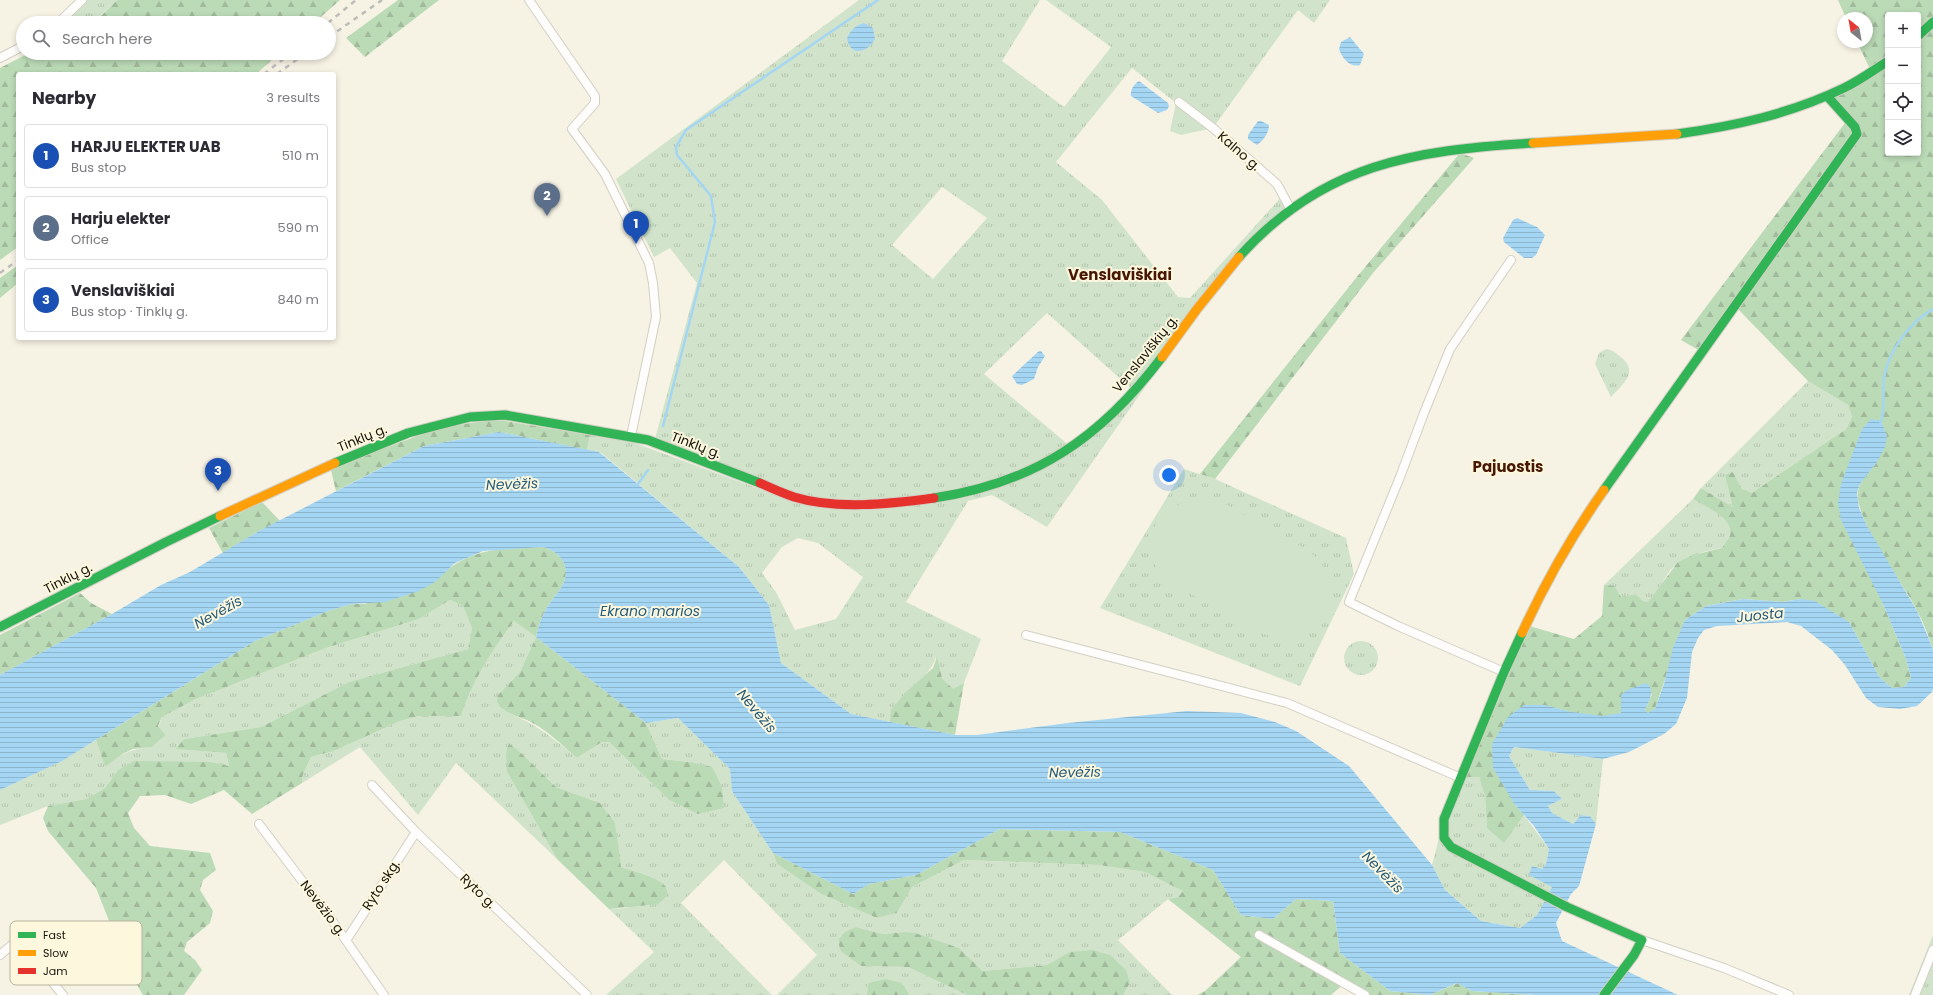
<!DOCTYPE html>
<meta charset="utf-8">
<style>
body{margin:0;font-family:Poppins,sans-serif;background:#f2f2f3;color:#2b2b33}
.controls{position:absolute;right:12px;top:12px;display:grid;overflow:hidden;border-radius:4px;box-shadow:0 2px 6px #0003}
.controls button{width:36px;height:36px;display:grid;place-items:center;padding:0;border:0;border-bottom:1px solid #e1e1e2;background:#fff;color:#2b2b33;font:20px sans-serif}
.compass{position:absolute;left:1837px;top:12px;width:36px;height:36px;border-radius:50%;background:#fff;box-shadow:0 2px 6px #0003;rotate:329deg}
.you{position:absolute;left:1169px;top:475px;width:14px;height:14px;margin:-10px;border:3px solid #fff;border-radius:50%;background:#1a73e8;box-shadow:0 0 0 6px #1a73e833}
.badge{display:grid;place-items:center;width:26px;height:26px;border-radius:50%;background:#7c3aed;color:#fff;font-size:13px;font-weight:700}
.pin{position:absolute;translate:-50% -33px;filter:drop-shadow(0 1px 2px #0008)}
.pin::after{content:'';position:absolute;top:21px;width:14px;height:12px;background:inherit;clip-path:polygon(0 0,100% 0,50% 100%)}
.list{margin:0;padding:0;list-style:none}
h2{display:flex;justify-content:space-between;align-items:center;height:52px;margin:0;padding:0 16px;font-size:17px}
h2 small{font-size:13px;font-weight:400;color:#7c7c81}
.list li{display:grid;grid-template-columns:26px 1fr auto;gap:12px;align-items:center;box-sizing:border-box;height:64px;margin:0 8px 8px;padding:0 8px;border:1px solid #e1e1e2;border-radius:4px}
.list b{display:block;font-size:15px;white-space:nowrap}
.list p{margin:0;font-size:13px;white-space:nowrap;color:#7c7c81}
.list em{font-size:13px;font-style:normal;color:#7c7c81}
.icon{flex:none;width:22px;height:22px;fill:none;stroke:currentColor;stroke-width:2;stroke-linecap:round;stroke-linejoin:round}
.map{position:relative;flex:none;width:1933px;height:995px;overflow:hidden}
.search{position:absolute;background:#fff;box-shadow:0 2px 6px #0003;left:16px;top:16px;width:320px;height:44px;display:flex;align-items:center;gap:10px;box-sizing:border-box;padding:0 14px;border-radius:22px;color:#7c7c81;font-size:15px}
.panel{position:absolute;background:#fff;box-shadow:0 2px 6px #0003;left:16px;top:72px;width:320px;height:268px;border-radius:4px}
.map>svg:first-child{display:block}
.grass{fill:url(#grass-tufts);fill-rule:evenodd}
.forest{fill:url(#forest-firs);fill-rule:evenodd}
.green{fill:#d1e4cb}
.water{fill:url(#water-rules)}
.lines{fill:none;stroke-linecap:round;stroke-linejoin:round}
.stream{stroke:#a4d6f3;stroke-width:2.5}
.street-casing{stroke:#d2cfc4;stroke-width:10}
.fast-casing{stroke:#d2cfc4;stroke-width:11}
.slow-casing{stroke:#d2cfc4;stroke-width:11}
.jam-casing{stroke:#d2cfc4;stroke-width:11}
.street{stroke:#fefdfb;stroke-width:8}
.fast{stroke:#30b455;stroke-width:9}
.slow{stroke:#ff9f0a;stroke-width:9}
.jam{stroke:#e5322d;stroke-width:9}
.rail{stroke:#bebcb9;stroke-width:2.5;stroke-dasharray:5 5;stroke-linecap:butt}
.labels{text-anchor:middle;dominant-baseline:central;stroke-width:4;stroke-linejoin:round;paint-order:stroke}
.street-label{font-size:13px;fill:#16140b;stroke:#fdf7dd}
.water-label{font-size:14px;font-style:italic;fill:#255b7c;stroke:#fdf7dd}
.quarter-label{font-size:15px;font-weight:bold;fill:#481804;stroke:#fdf7dd}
.key{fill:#fdf7dd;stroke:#b8b39e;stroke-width:1}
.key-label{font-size:11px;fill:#16140b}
</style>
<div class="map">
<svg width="1933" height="995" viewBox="0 0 1933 995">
<defs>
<pattern id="grass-tufts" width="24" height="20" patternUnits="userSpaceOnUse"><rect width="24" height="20" fill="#d1e4cb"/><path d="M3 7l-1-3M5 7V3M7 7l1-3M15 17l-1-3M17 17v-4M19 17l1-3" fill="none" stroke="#b3c3ad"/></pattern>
<pattern id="forest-firs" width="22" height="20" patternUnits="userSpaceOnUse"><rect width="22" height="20" fill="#bbdab6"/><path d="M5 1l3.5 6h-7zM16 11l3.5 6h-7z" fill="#a0ba9b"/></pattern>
<pattern id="water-rules" width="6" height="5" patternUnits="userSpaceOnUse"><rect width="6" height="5" fill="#a4d6f3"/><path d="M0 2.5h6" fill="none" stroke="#8cb7cf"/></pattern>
</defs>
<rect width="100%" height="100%" fill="#f6f2e4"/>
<path class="grass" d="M87,0H117C93,24 91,23 58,23Z
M859,0H1040L1002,61L1064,107L1111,47L1046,0H1330L1314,23L1298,10L1213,128L1181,135L1170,131L1176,103L1132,68L1056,162L1102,200L1178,297L1190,298L1284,194L1290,208L1262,233L1134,391L1047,313L984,374L1071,447L1054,459L942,497L817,501L655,439L697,283L670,248L654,257L616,179ZM942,187L987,218L933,279L892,245Z
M1606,349C1613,350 1616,353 1622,358C1639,372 1622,385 1611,397L1595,364L1599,353Z
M1150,380L1047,527L992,495L968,501L906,602L981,639L964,683L953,690L942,678L936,657C928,684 894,691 890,722L851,714L781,663L769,605L739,567L600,452L587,450L590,435L635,443L789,500L854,509H884L925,504L1031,475ZM798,538L818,543L863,577L836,619L795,630L776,592L762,573L782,547Z
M1808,381L1848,405L1852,417L1846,429L1752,494L1742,489L1733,472V507L1701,488Z
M1184,469L1215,479L1346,538L1354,574L1300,686L1100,608Z
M1693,499C1705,507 1733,517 1730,535C1729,539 1724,544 1722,548C1704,551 1681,557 1669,572C1662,582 1657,593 1648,602L1643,601L1636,594L1621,597L1604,585Z
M450,600L463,606L472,628L468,649L349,682L261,727L184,739L177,749L226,753L229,767L211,762L117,771L105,788L86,799L48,806L0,825V790L61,761L96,740L105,767C122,753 131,749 152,747L162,717L196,699L329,647L419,619Z
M514,621L536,637L520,672L498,695L503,710C535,724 550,735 577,758L602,742H609L668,799L690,762L662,759L646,723L678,718L730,769L732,791L773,853L777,864L821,894L877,918L897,913L912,887L964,860L1099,865L1145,872L1184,891L1178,897L1168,899L1118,940L1172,995H1123L1130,983L1069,952L1047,965L983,971L959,948L904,932L883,934L856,927L860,966L908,967L967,995H910L902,983H868L867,995H777L817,955L724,860L681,903L772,995H606L654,952L609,909L626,908L667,889C657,875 636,872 620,867L615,822L600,803L556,787L519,751L508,744L507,772L557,859L456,763L418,815L360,747L302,783V777L311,757L334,751L400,721L419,716H461C472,681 492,651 514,621Z
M1344 658a17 17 0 1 1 34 0a17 17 0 1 1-34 0Z
M1514,747L1603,759L1596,824L1590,816L1581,815L1573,824L1552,813L1548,806L1562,799L1554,791L1530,790L1509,756Z
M1479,777L1485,796L1487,828L1504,842L1524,815L1549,849L1546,864L1542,870L1553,886L1537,915L1520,928L1481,921L1445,890L1432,865L1444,819L1461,778Z
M1933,935V995H1909Z"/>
<path class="forest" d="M117,0H340L314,23H87L102,15Z
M398,0H439L365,57L346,38Z
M1838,0H1933V650C1929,637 1924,623 1917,611C1904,583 1854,520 1858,492C1859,481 1870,471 1877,462L1841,484L1883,604L1906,659L1911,678L1904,687L1892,688L1880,678L1849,622L1801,599L1782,602L1743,599L1706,606L1685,620L1655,709L1648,714L1645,710L1652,694L1621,695V713C1605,723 1562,710 1544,705L1492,744L1515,805L1524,815L1504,843L1487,828L1485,796L1479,777L1461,778L1526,625L1574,639L1602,616L1604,585L1614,586L1621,597L1636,594L1643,601L1648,602L1678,562L1693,555L1722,548C1724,544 1729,539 1730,535C1733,517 1705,507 1693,499L1701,488L1733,507L1725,475L1733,472L1742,489L1752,493L1846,429L1852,417L1848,405L1808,381L1735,306L1702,352L1681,340L1848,119L1828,97L1872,73L1857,42H1867V18H1846ZM1888,15H1918V153H1888Z
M29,53H280L256,74H18V247L0,260V68Z
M1460,153L1474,158L1373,273L1215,479L1200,474L1356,278Z
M18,265V283L0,298V278Z
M486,421H505L590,435L587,450L499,432L424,446L336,491L331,470C381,450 431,426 486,421Z
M262,502L280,521L259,531L223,553L209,528Z
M543,547C558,551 571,564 564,582C559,593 549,602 544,613C540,620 538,629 536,637L646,723L662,759L690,762L712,767L722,787L724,808L698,814L668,799L609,742H602L577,758C561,744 546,729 527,720C516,715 501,713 497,701L498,695L520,672L536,637L514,621C492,651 472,681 461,716H419L400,721L334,751L311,757L302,777V783L252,814L224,790L191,804L165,795L140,796L128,813L134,828L150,846L210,853L216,870L203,880L200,890L213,911L210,923L187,942L184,951L195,960L202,970L184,995H143L129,971L96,888L48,831L43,818L48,806L86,799L105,788L117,771L134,761L211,762L229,766L226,753L176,749L184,739L261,727L349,682L468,649L472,628L463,606L450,600L419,619L329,647L196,699L162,717L158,726L165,735L152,747L133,749L124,753L105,767L96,740L255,641L328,611L352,604H365L446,571C477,546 506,549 543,547Z
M80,593L91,603L112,614L0,675V635Z
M937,657L942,678L953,689L964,683L955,735L890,722L891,710L906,692L933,668Z
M508,743L519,751L556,787L600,803L615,822L621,867C635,872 689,883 658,904L609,909L557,859L507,772L506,755Z
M1000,829L1120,832L1213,870L1241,915L1273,919L1296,899L1333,901L1340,953L1390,991L1428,995H1365L1345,983L1331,995H1197L1205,991L1241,957L1168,899L1178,897L1183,891L1145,872L1099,865L964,860L912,887L897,913L877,918L821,894L777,864L773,853L853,894L869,884L916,875Z
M856,927L883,934L904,932L915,933L959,948L983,971L1047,965L1069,952L1092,950L1110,955L1126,970L1130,983L1123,995H967L908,967L861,966L841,951L839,945V939L845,932Z
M886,979L902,983L910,995H867L868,983Z
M1458,983L1472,991L1534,995H1430Z"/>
<path class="green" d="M1201,498L1211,499L1223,503L1307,550L1320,561L1328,576L1332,591L1330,608L1318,626L1309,633L1289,640L1266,635L1163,579C1135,541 1157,504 1201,498Z"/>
<path class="water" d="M864,23L873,28L875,39C868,52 851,58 847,39C849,31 856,25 864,23Z
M1350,37L1364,54L1360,65C1350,68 1342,58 1339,49L1341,42Z
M1139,81L1168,103L1169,106L1167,110L1158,113L1131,96C1130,90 1134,84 1139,81Z
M1258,121H1261L1269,125C1269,133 1263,141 1257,145L1248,139V135Z
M1517,218L1537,227L1545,235L1536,255L1532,258H1524L1504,242L1503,238L1513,220Z
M1039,351H1041L1045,356L1038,367L1034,379L1022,385L1017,384L1012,376Z
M1871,419L1881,421L1887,436L1885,447L1877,462L1860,484L1857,493L1859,508L1867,526L1917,611L1929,639L1933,650V689L1932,692L1917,706L1900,709L1878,707L1866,698L1845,665L1832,650L1801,626L1787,622L1717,626L1704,630L1698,638L1692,652L1687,698L1676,724L1664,734L1629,752L1603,759L1514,747L1509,756L1530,790L1554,791L1562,799L1548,806L1552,813L1573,824L1581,815L1590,816L1596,824L1579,886L1571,894L1556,923L1562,941L1678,995H1534L1472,991L1457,983L1430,995L1390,991L1340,953L1333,901L1296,899L1273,919L1241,915L1213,870L1120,832L1000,829L916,875L869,884L853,894L773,853L732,791L730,769L678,718L646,723L536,637C538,629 540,620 544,613C549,602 559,593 564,582C571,564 558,551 543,547L483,551L455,563L435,582L419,591L385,602L352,604L328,611L255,641L62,761L0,790V675L112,614L161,585L190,572L259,531L424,446L499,432L599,452L739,567L769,605L781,663L851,714L955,735H977L1068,723L1187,711L1241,713L1275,722L1296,731L1349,766L1432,865L1445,890L1481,921L1520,928L1537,915L1552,887L1529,875L1532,866L1542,869L1546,864L1549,849L1534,826L1515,805L1493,768L1492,744L1508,717L1524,705H1544L1572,712L1603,716L1621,713V695L1627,690L1646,683C1656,690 1649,701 1645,710L1648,713L1655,709L1664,684L1673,648L1685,620L1706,606L1743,599L1782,602L1801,599L1815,601L1849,622L1880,678L1892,688L1904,687L1911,678L1906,659L1883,604L1841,520L1838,503L1841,484L1862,429Z"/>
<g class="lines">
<path class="stream" d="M1880,424C1886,413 1882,390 1884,378C1888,351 1910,322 1933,309
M663,426L715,222L711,196L677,155L676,147L686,130L878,0
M638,484L648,470"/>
<defs>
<path id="street" d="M529,0L595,96V103L572,129L605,174L649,263L653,283L656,317L631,436
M58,23L82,0
M0,58L23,46
M1179,102L1213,128L1277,184L1290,208
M1026,635L1287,703L1461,778
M1504,672L1398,626L1349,602L1400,477L1424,413L1450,349L1511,260
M372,785L416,832L587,995
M259,824L331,919L384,995
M1259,935L1365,995
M347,939L416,832
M1642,940L1724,968L1789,995
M0,955L14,943L42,970L63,995
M1915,995L1933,950"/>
<path id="fast" d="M1918,36L1933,22
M1677,134C1735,126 1790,114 1844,88C1859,81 1874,70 1888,61
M1239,257C1322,164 1414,150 1533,143
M335,463L408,433L470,417L505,415L648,440L760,483
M1604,490L1857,134L1855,127L1828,97
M934,498C1035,483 1101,438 1162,357
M0,627L166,542L220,516
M1522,633L1504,672L1444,819V838L1451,847L1567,907L1642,940L1634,955L1604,995"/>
<path id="slow" d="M1533,143L1677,134
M1162,357L1197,309L1239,257
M220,516L335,463
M1522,633C1545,583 1572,535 1604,490"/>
<path id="jam" d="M760,483C771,488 782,493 794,497C837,510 889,504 934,498"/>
</defs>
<use href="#street" class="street-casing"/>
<use href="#fast" class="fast-casing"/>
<use href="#slow" class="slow-casing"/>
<use href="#jam" class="jam-casing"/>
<use href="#street" class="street"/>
<use href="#fast" class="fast"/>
<use href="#slow" class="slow"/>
<use href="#jam" class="jam"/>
<path class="rail" d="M328,23L356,0
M329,37L382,0
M264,74L291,53
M277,74L306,53
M0,273L18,260"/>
</g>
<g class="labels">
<g class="street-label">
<text transform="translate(1239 151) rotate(41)">Kalno g.</text>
<text transform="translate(1145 354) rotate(-51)">Venslaviškių g.</text>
<text transform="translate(362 438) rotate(-22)">Tinklų g.</text>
<text transform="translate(696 445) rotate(21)">Tinklų g.</text>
<text transform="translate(68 578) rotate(-27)">Tinklų g.</text>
<text transform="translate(381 885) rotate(-57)">Ryto skg.</text>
<text transform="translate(478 891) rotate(44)">Ryto g.</text>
<text transform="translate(323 908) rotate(53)">Nevėžio g.</text>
</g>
<g class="water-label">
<text transform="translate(512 484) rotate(-2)">Nevėžis</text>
<text x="650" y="611">Ekrano marios</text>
<text transform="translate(218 612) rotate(-29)">Nevėžis</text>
<text transform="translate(1760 615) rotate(-6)">Juosta</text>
<text transform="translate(757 711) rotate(50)">Nevėžis</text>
<text transform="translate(1075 772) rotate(-1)">Nevėžis</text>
<text transform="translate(1383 872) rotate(46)">Nevėžis</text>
</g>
<g class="quarter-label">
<text x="1120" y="274">Venslaviškiai</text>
<text x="1508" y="466">Pajuostis</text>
</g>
</g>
<rect x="10" y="921" width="132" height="64" rx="6" class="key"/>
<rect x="18" y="932" width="18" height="6" fill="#30b455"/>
<rect x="18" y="950" width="18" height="6" fill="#ff9f0a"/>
<rect x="18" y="968" width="18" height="6" fill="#e5322d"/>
<g class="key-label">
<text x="43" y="939">Fast</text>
<text x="43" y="957">Slow</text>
<text x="43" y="975">Jam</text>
</g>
</svg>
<div class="controls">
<button>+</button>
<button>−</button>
<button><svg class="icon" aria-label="locate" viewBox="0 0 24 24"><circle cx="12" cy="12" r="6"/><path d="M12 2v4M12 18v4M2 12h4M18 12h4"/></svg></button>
<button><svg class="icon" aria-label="layers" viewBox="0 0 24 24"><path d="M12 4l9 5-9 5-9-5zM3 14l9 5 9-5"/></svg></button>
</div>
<svg class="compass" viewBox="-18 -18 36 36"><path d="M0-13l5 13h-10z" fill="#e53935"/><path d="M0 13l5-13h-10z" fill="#7c7c81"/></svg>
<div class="you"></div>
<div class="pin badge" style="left:636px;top:244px;background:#1a4fb4">1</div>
<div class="pin badge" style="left:547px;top:216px;background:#5c6f8a">2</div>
<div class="pin badge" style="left:218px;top:491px;background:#1a4fb4">3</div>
<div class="search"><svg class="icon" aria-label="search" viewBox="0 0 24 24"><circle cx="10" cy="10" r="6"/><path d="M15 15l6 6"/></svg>Search here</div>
<section class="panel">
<h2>Nearby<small>3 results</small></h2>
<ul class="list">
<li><span class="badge" style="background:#1a4fb4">1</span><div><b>HARJU ELEKTER UAB</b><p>Bus stop</p></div><em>510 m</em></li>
<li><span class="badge" style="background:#5c6f8a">2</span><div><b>Harju elekter</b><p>Office</p></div><em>590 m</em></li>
<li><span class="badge" style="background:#1a4fb4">3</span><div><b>Venslaviškiai</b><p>Bus stop · Tinklų g.</p></div><em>840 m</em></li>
</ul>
</section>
</div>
